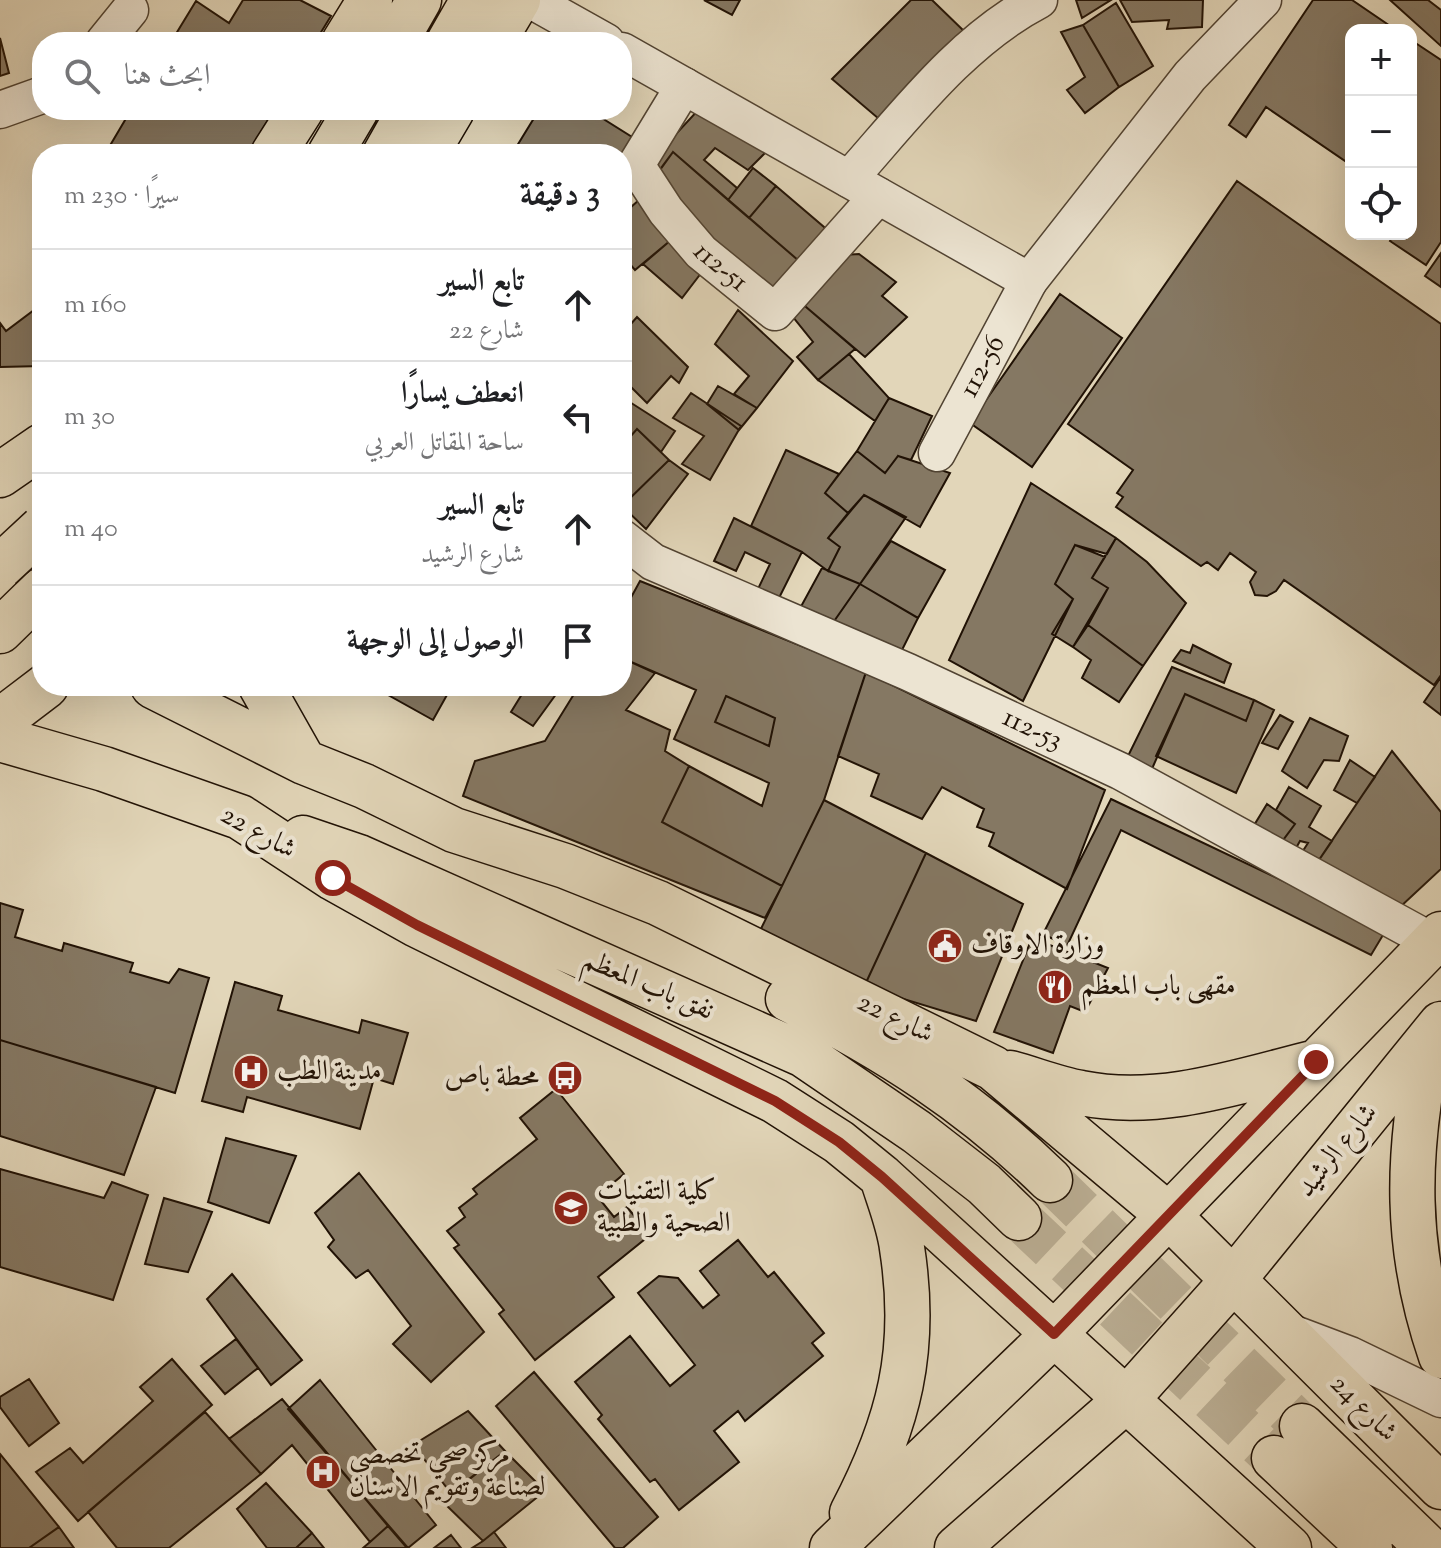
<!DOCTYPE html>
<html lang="ar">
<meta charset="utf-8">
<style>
body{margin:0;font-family:"Sorts Mill Goudy",Amiri,serif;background:#f2f2f2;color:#202124;direction:rtl}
.controls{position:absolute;right:24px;top:24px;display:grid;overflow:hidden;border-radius:16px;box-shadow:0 8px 32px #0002}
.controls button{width:72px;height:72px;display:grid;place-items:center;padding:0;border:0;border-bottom:2px solid #e0e0e0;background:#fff;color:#202124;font:40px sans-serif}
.stop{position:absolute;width:24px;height:24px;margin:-18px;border:6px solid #8f2418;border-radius:50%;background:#fff}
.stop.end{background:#8f2418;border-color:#fff;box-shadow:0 2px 8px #0008}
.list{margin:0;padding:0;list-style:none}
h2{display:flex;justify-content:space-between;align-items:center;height:104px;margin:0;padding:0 32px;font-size:34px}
h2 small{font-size:26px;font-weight:400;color:#757577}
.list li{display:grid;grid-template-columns:52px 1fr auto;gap:24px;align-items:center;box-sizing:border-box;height:112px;padding:0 32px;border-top:2px solid #e0e0e0}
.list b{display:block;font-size:30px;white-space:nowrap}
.list p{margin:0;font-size:26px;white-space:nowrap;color:#757577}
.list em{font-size:26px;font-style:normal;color:#757577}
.icon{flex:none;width:44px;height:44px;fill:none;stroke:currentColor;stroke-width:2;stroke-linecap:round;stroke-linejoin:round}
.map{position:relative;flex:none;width:1441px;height:1548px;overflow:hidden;direction:ltr}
.search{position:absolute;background:#fff;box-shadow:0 8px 32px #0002;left:32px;top:32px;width:600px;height:88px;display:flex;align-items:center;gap:20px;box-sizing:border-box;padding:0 28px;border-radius:32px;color:#757577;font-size:30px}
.panel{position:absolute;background:#fff;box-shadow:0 8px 32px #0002;left:32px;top:144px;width:600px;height:552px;border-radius:32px;direction:rtl}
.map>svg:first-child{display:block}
.building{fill:#857863;stroke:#211205;stroke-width:2}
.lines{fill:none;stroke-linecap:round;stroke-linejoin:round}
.major-tunnel{stroke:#bbaf95;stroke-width:44;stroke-dasharray:44 22;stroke-linecap:butt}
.minor-casing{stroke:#514332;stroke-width:39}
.major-casing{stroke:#211205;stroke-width:47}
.minor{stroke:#ece4d2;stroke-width:36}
.major{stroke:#e2d6b9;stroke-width:44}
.major-bridge-casing{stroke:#211205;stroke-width:47;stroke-linecap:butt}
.major-bridge{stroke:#e2d6b9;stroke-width:44}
.route{stroke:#8f2418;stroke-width:10}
.labels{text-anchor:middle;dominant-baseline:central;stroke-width:8;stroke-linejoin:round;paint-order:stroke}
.street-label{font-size:28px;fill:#211205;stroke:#ece4d2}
.poi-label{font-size:28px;fill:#211205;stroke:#ece4d2;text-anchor:start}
</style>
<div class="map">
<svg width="1441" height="1548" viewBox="0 0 1441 1548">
<rect width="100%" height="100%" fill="#e2d6b9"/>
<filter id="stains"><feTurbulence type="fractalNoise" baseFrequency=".0025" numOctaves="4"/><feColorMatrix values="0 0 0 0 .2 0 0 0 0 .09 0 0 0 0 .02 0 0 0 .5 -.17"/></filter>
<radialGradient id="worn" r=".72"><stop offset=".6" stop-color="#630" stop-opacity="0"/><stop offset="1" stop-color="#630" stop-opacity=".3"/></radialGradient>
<path class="building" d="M243,0H300L331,16L315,42H171L196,1L229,23Z
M704,0H740L732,15Z
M911,0H932L966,33L879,119L832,79Z
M1076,0H1111L1082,18Z
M1120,0H1203L1202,27L1167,29L1169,20L1132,22Z
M1313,0H1352L1396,30H1351V165L1266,107L1246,137L1229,125Z
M1390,0H1428L1441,10V46Z
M1116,3L1153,66L1119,87L1083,25Z
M1083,25L1119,87L1085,113L1067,90L1085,77L1061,32Z
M0,38L9,73L0,76Z
M1411,40L1441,60V242L1426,265L1390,241L1394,234H1411Z
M700,108L768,150L748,170L715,148L704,160L737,188L728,200L673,152L658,172L650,162Z
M131,110H274L248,154H105Z
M539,110H589L640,142L622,154H512Z
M673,152L806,267L773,305L655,177Z
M753,168L776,186L749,218L728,200Z
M1237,181L1441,324V675L1434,685L1284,580L1276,591L1267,596L1255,595L1250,582L1256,572L1230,553L1218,570L1207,562L1201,566L1116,507L1123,497L1117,493L1133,470L1068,424Z
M776,186L831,233L806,267L749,218Z
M639,200L671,240L635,270L622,255V215Z
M671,240L705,268L682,298L643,264Z
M1441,253V287L1425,276Z
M859,254L896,282L882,296L907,317L865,357L799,301L843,255Z
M1060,294L1122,338L1032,467L970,423Z
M799,301L855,349L818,380L797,357L813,342L789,312Z
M42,304V366L0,367V323L6,331Z
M738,310L793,361L757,408L734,394L749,376L715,344Z
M637,317L688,367L679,383L671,376L647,403L622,378V334Z
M849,354L889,398L875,421L818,380Z
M718,386L757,408L739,430L707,404Z
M691,393L741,426L710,480L682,464L704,436L673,418Z
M889,398L932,416L911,460L898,456L885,473L857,451Z
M625,399L675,431L661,452L637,429L622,446V401Z
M637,429L669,460L622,506V446Z
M786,450L839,474L825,493L848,513L828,538L840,547L828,571L802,552L751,526Z
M857,451L885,473L898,456L950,473L920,527L864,495L848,513L825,493Z
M669,460L688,474L646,529L622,506Z
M1031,483L1116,538L1107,554L1075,545L1055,584L1073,599L1023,701L949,660Z
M864,495L906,517L860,584L828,571L840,547L828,538Z
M734,518L802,552L777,602L756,593L770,564L745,552L736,571L714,561Z
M1116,538L1147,562L1186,603L1143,666L1088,625L1108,588L1092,578Z
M891,541L945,570L918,618L860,584Z
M1075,545L1105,557L1092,578L1108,588L1073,647L1052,634L1073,599L1055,584Z
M822,568L860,584L830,627L798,612Z
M640,581L866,672L824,800L782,886L662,822L689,766L762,806L769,783L674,739L696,690L622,658V614Z
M860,584L918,618L898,658L830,627Z
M1088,625L1143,666L1119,702L1082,678L1091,660L1073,647Z
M1193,645L1231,664L1224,683L1173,661L1181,650L1190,653Z
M622,658L655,673L626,710L670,730L665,751L689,766L662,822L782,886L765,918L463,796L475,761L545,741L579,686H622Z
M1172,667L1254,700L1246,721L1185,694L1151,771L1127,758Z
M866,672L1105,790L1067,889L989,846L994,833L977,827L984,809L942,787L922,819L871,796L879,774L838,756Z
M1441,677V715L1424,702Z
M372,686H452L433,720Z
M527,686H562L533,726L511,712Z
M1185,694L1246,721L1254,700L1274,710L1236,793L1156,756Z
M726,696L775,718L769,746L715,722Z
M1280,715L1293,722L1278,749L1262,743Z
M1310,718L1348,736L1339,761L1324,760L1307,788L1282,771Z
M1392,751L1441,812V869L1399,908L1317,863Z
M1350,760L1375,777L1357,803L1334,790Z
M1289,787L1321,806L1309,827L1332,841L1317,863L1301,854L1308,843L1300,841L1295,850L1281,843L1295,824L1276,810Z
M1111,799L1386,930L1371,955L1121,830L1067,946L1043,934Z
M824,800L926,853L864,987L756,939Z
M1267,804L1295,824L1281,843L1253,827Z
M926,853L1023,904L976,1021L864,987Z
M0,903L23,910L15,937L62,951L64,943L133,963L130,972L169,983L179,969L209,978L175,1093L0,1040Z
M1032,938L1108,968L1085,1012L1070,1006L1053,1053L994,1032Z
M235,982L282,996L278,1010L359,1033L362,1020L408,1033L393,1084L374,1078L360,1129L247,1097L243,1112L202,1101Z
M0,1040L156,1087L124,1175L0,1136Z
M556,1089L624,1174L597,1196L614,1217L627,1207L650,1235L598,1277L614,1297L535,1360L499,1314L504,1310L454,1248L459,1245L447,1231L465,1217L459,1208L477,1194L473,1189L537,1139L520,1118Z
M226,1138L296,1156L269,1223L208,1202Z
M0,1169L104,1198L112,1182L148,1195L113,1300L0,1267Z
M359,1173L484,1332L431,1382L393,1344L411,1326L368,1270L356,1278L328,1247L334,1240L315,1213Z
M164,1198L212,1212L188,1272L145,1264Z
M738,1240L768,1277L774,1272L824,1333L812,1343L823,1356L745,1421L738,1411L714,1431L739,1462L679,1510L655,1479L650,1482L598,1419L602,1415L575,1382L630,1336L670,1386L695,1365L638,1293L659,1276L678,1278L703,1308L719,1295L700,1271Z
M232,1274L302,1360L271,1385L207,1299Z
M236,1339L258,1368L225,1394L201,1366Z
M172,1359L212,1405L78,1521L36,1472L70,1448L83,1463L153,1401L140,1387Z
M534,1372L658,1517L623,1548H615L496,1406Z
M29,1379L59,1423L29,1446L0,1407V1397Z
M320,1380L436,1525L408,1548L288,1409Z
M282,1399L388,1526L370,1542L292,1445L261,1474L229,1439Z
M468,1411L505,1451L451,1493L413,1445Z
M205,1412L261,1474L169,1548H117L88,1512Z
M505,1451L545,1491L483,1541L442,1501Z
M0,1454L59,1527L29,1548H0Z
M266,1483L312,1533L296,1548H267L237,1509Z
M388,1526L407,1548H363L370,1542Z
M59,1527L74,1548H29Z
M494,1532L506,1548H472L483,1541Z
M312,1533L324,1548H296Z
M451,1535L461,1548H434Z"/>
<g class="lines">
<path class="major-tunnel" d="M1050,1180L1302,1426
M1019,1218L1274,1458"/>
<defs>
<g id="minor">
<path d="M531,0L606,42"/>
<path d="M104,42L130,10"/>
<path d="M622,51L1029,281L1190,76L1263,0"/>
<path id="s1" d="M684,86L636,165L666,211L701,252L775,312L878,196"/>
<path d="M0,110L42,95"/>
<path d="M849,179C906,115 962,40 1039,0"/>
<path id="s2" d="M937,453L1029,281"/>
<path id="s3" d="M622,538L653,562L908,672L1120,771L1433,942"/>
<path d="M1289,1332L1350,1355L1441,1399"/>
</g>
<path id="major" d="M344,42L370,0
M395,42L419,0
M449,42L473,0
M493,42L518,0
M273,154L301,110
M330,154L356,110
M385,154L410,110
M426,154L452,110
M0,475L42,446
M0,631L42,590
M153,686L304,762L364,786L454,830L565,866L658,903L993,1068L1168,1215L1441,1487
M261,686L304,762
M0,721L46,686
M0,739L104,769L240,817L333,878L417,925L775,1101L839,1142L882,1177L1289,1548
M303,838L359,857L804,1055L917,1132L984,1184L1019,1218
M788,999C887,1049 970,1102 1050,1180
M1429,1044C1406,1154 1404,1249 1441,1356
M1010,1073C1033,1079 1057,1089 1081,1093C1160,1109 1240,1081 1316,1062
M1302,1426L1428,1548
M1274,1458L1370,1548
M852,1513C899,1423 918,1350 902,1248C899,1224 889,1200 882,1177
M832,1548L1054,1334L1441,934
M957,1548L1126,1400L1234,1279L1441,1024"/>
</defs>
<use href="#minor" class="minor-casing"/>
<use href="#major" class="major-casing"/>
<use href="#minor" class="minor"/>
<use href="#major" class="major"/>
<defs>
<path id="major-bridge" d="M0,567L42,528"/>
</defs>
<use href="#major-bridge" class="major-bridge-casing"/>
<use href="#major-bridge" class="major-bridge"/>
</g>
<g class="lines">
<path class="route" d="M333,878L417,925L775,1101L839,1142L882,1177L1054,1334L1316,1062"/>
</g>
<defs>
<symbol id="civic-disc" viewBox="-11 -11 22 22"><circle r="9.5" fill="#8f2418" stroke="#ece4d2"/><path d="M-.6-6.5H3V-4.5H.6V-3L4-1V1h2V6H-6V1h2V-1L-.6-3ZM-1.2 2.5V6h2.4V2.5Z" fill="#fff"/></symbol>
<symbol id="restaurant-disc" viewBox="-11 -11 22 22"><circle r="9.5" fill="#8f2418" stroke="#ece4d2"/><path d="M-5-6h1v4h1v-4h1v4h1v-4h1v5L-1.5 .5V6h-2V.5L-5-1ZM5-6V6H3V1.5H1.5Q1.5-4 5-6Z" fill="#fff"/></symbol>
<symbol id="hospital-disc" viewBox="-11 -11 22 22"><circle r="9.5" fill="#8f2418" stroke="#ece4d2"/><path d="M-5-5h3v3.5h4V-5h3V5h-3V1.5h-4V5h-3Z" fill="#fff"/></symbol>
<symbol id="bus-disc" viewBox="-11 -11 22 22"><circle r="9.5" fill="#8f2418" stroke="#ece4d2"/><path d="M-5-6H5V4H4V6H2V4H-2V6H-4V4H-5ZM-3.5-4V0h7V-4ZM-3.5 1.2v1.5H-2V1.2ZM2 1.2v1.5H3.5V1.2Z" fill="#fff"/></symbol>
<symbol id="university-disc" viewBox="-11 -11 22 22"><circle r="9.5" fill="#8f2418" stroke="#ece4d2"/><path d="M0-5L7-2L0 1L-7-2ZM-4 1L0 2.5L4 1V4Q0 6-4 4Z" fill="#fff"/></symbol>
</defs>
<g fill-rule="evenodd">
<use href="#civic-disc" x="925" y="926" width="40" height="40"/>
<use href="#restaurant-disc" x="1035" y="967" width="40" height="40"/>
<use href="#hospital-disc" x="231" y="1052" width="40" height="40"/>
<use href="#bus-disc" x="545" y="1058" width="40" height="40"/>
<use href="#university-disc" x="551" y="1188" width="40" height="40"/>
<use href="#hospital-disc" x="303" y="1452" width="40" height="40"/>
</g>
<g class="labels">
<g class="street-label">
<text stroke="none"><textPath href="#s1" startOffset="226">112-51</textPath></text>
<text stroke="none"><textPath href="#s2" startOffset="98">112-56</textPath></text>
<text stroke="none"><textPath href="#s3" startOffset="454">112-53</textPath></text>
<text transform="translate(258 833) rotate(29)">شارع 22</text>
<text transform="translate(648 986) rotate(23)">نفق باب المعظم</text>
<text transform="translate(895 1019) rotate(26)">شارع 22</text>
<text transform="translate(1338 1151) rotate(-51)">شارع الرشيد</text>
<text transform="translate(1363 1409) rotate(45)">شارع 24</text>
</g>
<g class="poi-label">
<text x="971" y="946">وزارة الاوقاف</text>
<text x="1081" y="987">مقهى باب المعظم</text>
<text x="277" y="1072">مدينة الطب</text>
<text x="539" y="1078" text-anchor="end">محطة باص</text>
<text x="597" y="1192">كلية التقنيات<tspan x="597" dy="32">الصحية والطبية</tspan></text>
<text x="349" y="1456">مركز صحي تخصصي<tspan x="349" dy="32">لصناعة وتقويم الاسنان</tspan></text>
</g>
</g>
<rect width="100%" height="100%" filter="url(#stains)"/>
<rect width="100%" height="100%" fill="url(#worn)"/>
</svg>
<div class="controls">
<button>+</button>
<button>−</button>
<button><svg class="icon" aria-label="locate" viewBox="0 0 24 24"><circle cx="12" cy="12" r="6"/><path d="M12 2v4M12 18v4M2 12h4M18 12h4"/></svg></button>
</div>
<div class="stop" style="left:333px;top:878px"></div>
<div class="stop end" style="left:1316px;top:1062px"></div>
<div class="search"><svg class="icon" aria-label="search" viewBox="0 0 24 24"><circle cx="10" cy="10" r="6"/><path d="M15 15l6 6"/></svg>ابحث هنا</div>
<section class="panel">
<h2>3 دقيقة<small>سيرًا · 230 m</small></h2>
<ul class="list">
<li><svg class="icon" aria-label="ahead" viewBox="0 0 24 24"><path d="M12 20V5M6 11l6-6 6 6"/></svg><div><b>تابع السير</b><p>شارع 22</p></div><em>160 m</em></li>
<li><svg class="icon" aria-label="left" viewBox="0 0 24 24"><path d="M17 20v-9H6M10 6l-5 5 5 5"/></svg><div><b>انعطف يسارًا</b><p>ساحة المقاتل العربي</p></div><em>30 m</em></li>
<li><svg class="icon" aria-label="ahead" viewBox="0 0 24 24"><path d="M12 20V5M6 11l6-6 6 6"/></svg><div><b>تابع السير</b><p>شارع الرشيد</p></div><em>40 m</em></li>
<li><svg class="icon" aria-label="arrive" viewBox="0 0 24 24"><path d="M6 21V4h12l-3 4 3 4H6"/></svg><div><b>الوصول إلى الوجهة</b></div></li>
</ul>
</section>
</div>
